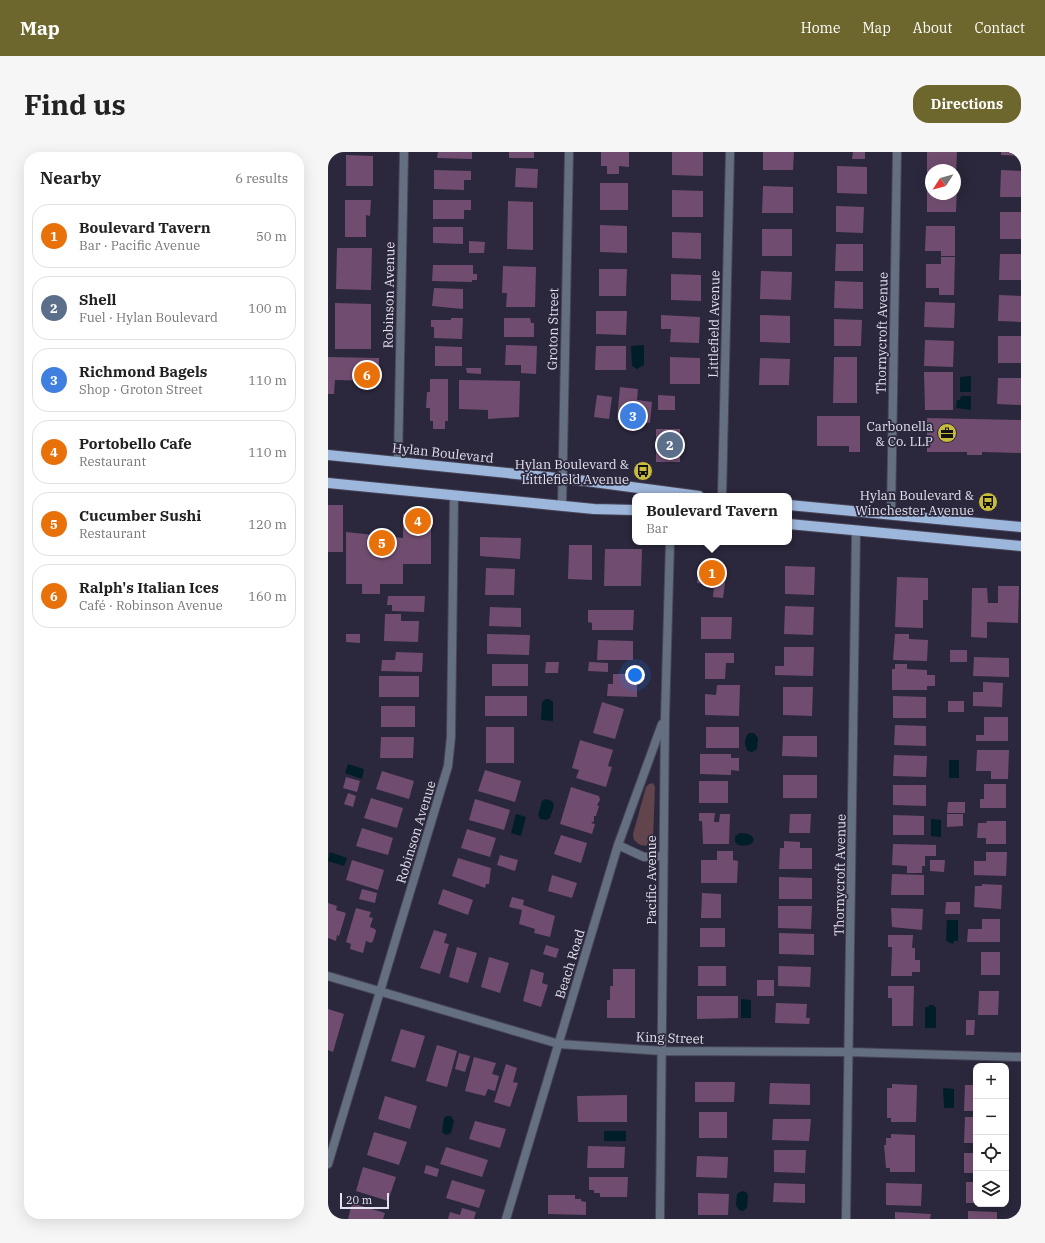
<!DOCTYPE html>
<meta charset="utf-8">
<style>
body{margin:0;font-family:"IBM Plex Serif",serif;background:#f6f6f6;color:#222}
.controls{position:absolute;right:12px;bottom:12px;display:grid;overflow:hidden;border-radius:8px;box-shadow:0 4px 16px #0002}
.controls button{width:36px;height:36px;display:grid;place-items:center;padding:0;border:0;border-bottom:1px solid #e0e0e0;background:#fff;color:#222;font:20px sans-serif}
.compass{position:absolute;left:597px;top:12px;width:36px;height:36px;border-radius:50%;background:#fff;box-shadow:0 4px 16px #0002;rotate:234deg}
.scale{position:absolute;left:12px;bottom:10px;width:49px;box-sizing:border-box;padding-left:4px;border:2px solid #e2e1ee;border-top:0;font-size:11px;line-height:14px;white-space:nowrap;color:#e2e1ee;-webkit-text-stroke:3px #2b273c;paint-order:stroke}
.you{position:absolute;left:307px;top:523px;width:14px;height:14px;margin:-10px;border:3px solid #fff;border-radius:50%;background:#1a73e8;box-shadow:0 0 0 6px #1a73e833}
.badge{display:grid;place-items:center;width:26px;height:26px;border-radius:50%;background:#6d672d;color:#fff;font-size:13px;font-weight:700}
.pin{position:absolute;translate:-50% -50%;border:2px solid #fff;box-shadow:0 1px 4px #0006}
.popup{position:absolute;left:304px;top:341px;width:160px;height:52px;box-sizing:border-box;display:grid;place-content:center;border-radius:8px;background:#fff;filter:drop-shadow(0 1px 3px #0005);font-size:13px;white-space:nowrap;color:#767676}
.popup b{font-size:15px;color:#222}
.popup::after{content:'';position:absolute;left:50%;top:100%;margin-left:-8px;border:8px solid transparent;border-top-color:#fff}
.list{margin:0;padding:0;list-style:none}
h2{display:flex;justify-content:space-between;align-items:center;height:52px;margin:0;padding:0 16px;font-size:17px}
h2 small{font-size:13px;font-weight:400;color:#767676}
.list li{display:grid;grid-template-columns:26px 1fr auto;gap:12px;align-items:center;box-sizing:border-box;height:64px;margin:0 8px 8px;padding:0 8px;border:1px solid #e0e0e0;border-radius:16px}
.list b{display:block;font-size:15px;white-space:nowrap}
.list p{margin:0;font-size:13px;white-space:nowrap;color:#767676}
.list em{font-size:13px;font-style:normal;color:#767676}
.icon{flex:none;width:22px;height:22px;fill:none;stroke:currentColor;stroke-width:2;stroke-linecap:round;stroke-linejoin:round}
.map{position:relative;flex:none;width:693px;height:1067px;overflow:hidden;border-radius:16px}
header{display:flex;align-items:center;gap:24px;box-sizing:border-box;height:56px;padding:0 20px;background:#6d672d;color:#fff}
header strong{font-size:19px}
nav{display:flex;gap:22px;margin-inline-start:auto;font-size:14px}
.intro{display:flex;align-items:center;justify-content:space-between;box-sizing:border-box;height:96px;padding:0 24px}
h1{margin:0;font-size:28px}
.button{padding:10px 18px;border-radius:16px;background:#6d672d;color:#fff;font-size:14px;font-weight:700}
main{display:flex;gap:24px;padding:0 24px}
aside{flex:1;background:#fff;border-radius:16px;box-shadow:0 4px 16px #0002}
.map>svg:first-child{display:block}
.green{fill:#61444c}
.water{fill:#001e29}
.building{fill:#704d70}
.lines{fill:none;stroke-linecap:round;stroke-linejoin:round}
.street-casing{stroke:#484558;stroke-width:10}
.primary-casing{stroke:#484558;stroke-width:12}
.street{stroke:#647082;stroke-width:8}
.primary{stroke:#9db6db;stroke-width:10}
.labels{text-anchor:middle;dominant-baseline:central;stroke-width:3.5;stroke-linejoin:round;paint-order:stroke}
.street-label{font-size:13px;fill:#e2e1ee;stroke:#2b273c}
.poi-label{font-size:13px;fill:#e2e1ee;stroke:#2b273c;text-anchor:end}
</style>
<header>
<strong>Map</strong>
<nav><a>Home</a><a>Map</a><a>About</a><a>Contact</a></nav>
</header>
<div class="intro"><h1>Find us</h1><a class="button">Directions</a></div>
<main>
<aside>
<h2>Nearby<small>6 results</small></h2>
<ul class="list">
<li><span class="badge" style="background:#e8710a">1</span><div><b>Boulevard Tavern</b><p>Bar · Pacific Avenue</p></div><em>50 m</em></li>
<li><span class="badge" style="background:#5c6f8a">2</span><div><b>Shell</b><p>Fuel · Hylan Boulevard</p></div><em>100 m</em></li>
<li><span class="badge" style="background:#3f7fe0">3</span><div><b>Richmond Bagels</b><p>Shop · Groton Street</p></div><em>110 m</em></li>
<li><span class="badge" style="background:#e8710a">4</span><div><b>Portobello Cafe</b><p>Restaurant</p></div><em>110 m</em></li>
<li><span class="badge" style="background:#e8710a">5</span><div><b>Cucumber Sushi</b><p>Restaurant</p></div><em>120 m</em></li>
<li><span class="badge" style="background:#e8710a">6</span><div><b>Ralph's Italian Ices</b><p>Café · Robinson Avenue</p></div><em>160 m</em></li>
</ul>
</aside>
<div class="map">
<svg width="693" height="1067" viewBox="0 0 693 1067">
<rect width="100%" height="100%" fill="#2b273c"/>
<path class="green" d="M325,631L327,635L325,687C322,699 304,693 305,682L318,635L321,632Z"/>
<path class="water" d="M316,193V213L309,217L304,214L303,194Z
M643,224V240H632V225Z
M633,244H643V258L628,256L629,248H632Z
M218,547H221L225,550V569L213,568L214,550Z
M421,581H426L430,586L429,597L424,600L420,599C416,594 416,586 421,581Z
M621,608H631V626H621Z
M20,612L36,617L34,627L17,621Z
M218,647L224,649L226,653L222,666L218,668L212,667L210,663L214,649Z
M188,662L198,665L193,684L183,681Z
M603,667L613,668V685L603,684Z
M411,681C432,680 429,697 410,693L407,690V685Z
M2,700L19,706L16,714L0,709Z
M619,768H630V789H626L625,792L618,789Z
M413,847L423,848V866H413Z
M601,853H606V855H608V876H597V855H601Z
M615,936L626,937V956H616Z
M119,964H123L126,969L123,981L118,983L114,980L116,966Z
M276,979H298V989H276Z
M414,1039L418,1040L420,1043L419,1056L415,1059L411,1058L408,1053L409,1042Z"/>
<path class="building" d="M110,0H144V7L109,6Z
M181,0H206V6H181Z
M273,0H301V15L291,14V22H279V14H273Z
M344,0H375V24L344,23Z
M435,0H466L465,18H435Z
M525,0H537V7H524Z
M599,0H629L628,22L627,18H603V21H599Z
M673,0H693V4L673,3Z
M18,3L45,4V34H18Z
M509,14L539,15V42L509,41Z
M188,16L210,17L209,36L187,35Z
M106,18L143,19V28H136V38L106,37Z
M673,18L693,19V45H672Z
M272,31H300V58H272Z
M435,34L465,35V61H434Z
M599,35H603V42H627V36H629L628,60H599Z
M344,38L375,39V65H344Z
M17,48H43L42,64L38,63V85H17Z
M105,48H143V58H136V67H105Z
M180,49L205,50V98L179,97Z
M508,54L536,55L535,81L508,80Z
M672,60H693V87H672Z
M272,73L299,74V101L272,100Z
M598,74H627V104H613V99H597Z
M105,75H135V92L105,91Z
M434,77H464V104H434Z
M344,80L373,81V107L344,106Z
M141,89L157,90L156,101H141Z
M508,92H535V119H507Z
M9,96H44L43,138L8,137Z
M672,102H693V128H671Z
M613,105H627L626,143H611V136H598V112H613Z
M105,113H145V122H149V128H144V130L104,129Z
M175,114L208,115L207,155H178L179,141H174Z
M271,117H299L298,144H271Z
M433,119L464,120L463,148L432,147Z
M343,122L373,123V149L343,148Z
M507,129L535,130V157L506,156Z
M106,136L135,137V157L104,154Z
M671,143L693,144V170L670,169Z
M597,150L627,151L626,176L596,175Z
M7,151L43,152V197H7Z
M268,159H299L298,183L268,182Z
M333,163L372,165L371,191L342,190L343,177H333Z
M432,163L462,164V191L432,190Z
M123,166H135L134,187L106,186V175H103V168H123Z
M176,166H202L203,171H206V185H176Z
M506,167L534,168L533,194H506Z
M670,184H693V211H670Z
M597,188L626,189L625,215L596,214Z
M178,193L209,194L208,222L193,221V213H177Z
M107,194L134,195V214H107Z
M268,194H298V218H267Z
M0,205L51,206V229L7,228L6,242H0Z
M342,205L372,206V232H342Z
M506,205H529V251H505Z
M432,206L462,207L461,233H431Z
M138,216H153V222L139,221Z
M596,220H625V258H597Z
M670,226H693V253L669,252Z
M102,227H120V269H117V277H105V269H102V256H98L99,240H102Z
M131,228L192,229L191,265L160,267V258L131,257Z
M292,235L310,237L309,248L324,250L322,271L289,268Z
M269,243L284,245L281,267L266,265Z
M330,243L347,244V258H330Z
M489,264H532V300H521V294H489Z
M599,266L693,268V301L654,300V303H639V300H599Z
M328,277H352V310H328Z
M0,353H15V400H0Z
M75,362L105,363V373H103V412H75V432H52V442H34V432H18V380L75,386Z
M152,385L193,386L192,407L152,404Z
M241,393H264V428L240,427Z
M277,397H314L313,434H276Z
M371,413L399,416L395,446L385,445L386,433L369,431Z
M457,414L487,415L486,443L457,442Z
M158,416L187,417L186,443H157Z
M569,425L600,426V448H595V476L567,475Z
M670,434H691L690,471L659,470V486L643,485L644,436H659L660,451H670Z
M60,444H97L96,460L64,459V453H59Z
M457,454L486,455L485,483L456,482Z
M162,455L193,456V475L161,474Z
M260,458H306L305,478H264V471L260,470Z
M57,462H73V469H91L90,490L56,489Z
M373,465H404L403,487H373Z
M18,482H32V491L18,490Z
M159,482L202,483L201,503L159,502Z
M567,482H581V487L600,488L599,509L565,508Z
M270,488L305,489V508H269Z
M456,495H486L485,524L447,523V514H456Z
M622,498H639V510H622Z
M68,500L95,501L94,520L53,519L54,508H67Z
M377,501H406V511H398L397,527H377Z
M646,505L681,506V525L645,524Z
M218,510H231L230,521H217Z
M261,510L280,511V520L260,519Z
M164,512H200V534H164Z
M567,512H579V517L599,518V523H607V534H599V538H564V517H567Z
M285,522H309V545L279,544L280,532H285Z
M51,524H91V545H51Z
M655,530L675,531L674,555L645,554V540H655Z
M389,533H412L411,564L377,563V542L388,543Z
M455,535H485L484,564L455,563Z
M157,544H199V564H157Z
M565,544L598,545V566H565Z
M620,549H636V560H620Z
M274,550L296,557L287,587L265,581Z
M53,554H87V575H53Z
M656,565H680V589H648V583H656Z
M567,573L598,574V594L566,593Z
M158,575H186V611H158Z
M378,575H411V596H378Z
M455,584H489V605L454,604Z
M53,585H86L85,606H52Z
M252,588L285,598L280,614L284,615L278,635L248,626L251,618L244,616Z
M649,598H681L680,627H663V619H648Z
M372,602H403V606H411V619L403,618V623L372,622Z
M566,603L599,604L598,625L565,624Z
M157,618L193,629L187,650L150,639Z
M54,619L86,629L81,647L48,637Z
M455,623H489V646H455Z
M18,625L32,629L29,640L15,636Z
M371,629H400V651H371Z
M656,632H678V656H652V647H656Z
M565,633H598V654L565,653Z
M243,635L271,644L272,648L269,653L271,654L268,664H266V669L263,671L267,672L264,682L232,672Z
M20,641L28,644L25,655L16,652Z
M43,646L75,656L69,676L36,666Z
M147,647L182,658L176,678L141,668Z
M620,650H637V661H619Z
M371,661H387L386,670H391L392,662H402L401,692H375L374,669H371Z
M462,662H483L482,681H461Z
M619,662H635V674L619,675Z
M565,663L596,664V683H565Z
M659,669H678V692H658V686H649L650,671H658Z
M34,676L65,686L60,703L28,694Z
M139,677L168,686L162,705L133,696Z
M233,683L259,691L253,711L226,702Z
M456,689L472,690V696H484V717H451L452,696H456Z
M565,692L608,693V704H597V714H594V721H579V714L564,713Z
M389,699H405V708L410,709L409,731H373V708H389Z
M658,700H679L678,724L646,723V709H658Z
M172,703L190,708L187,719L169,713Z
M130,706L163,716L161,732H158L157,736L124,724Z
M24,708L56,718L50,738L18,728Z
M602,708H617L616,720L602,719Z
M564,722L596,723V743H563Z
M224,723L249,731L244,746L220,739Z
M451,725L484,726V747H451Z
M654,732L674,733L673,757L646,755L647,734H654Z
M34,737L49,741L47,751L31,747Z
M115,737L145,748L140,763L110,752Z
M374,741L393,742V766H373Z
M184,745L196,748L195,753L227,764L222,785L206,781L207,777L191,772L194,758L181,755Z
M618,750H632V762H617Z
M0,751L9,754L8,758L18,761L11,784L9,783L8,789L0,786Z
M450,754H484L483,777L450,776Z
M28,756L43,760L41,765L45,766L42,775L47,777L48,779L45,789L43,791L38,789L35,801L22,797L23,792L18,790Z
M563,756L595,757L594,778L564,775Z
M654,767H672V790H639L640,777H654Z
M372,776H397V795H372Z
M106,778L119,782L116,791L121,792L112,822L92,816Z
M451,781L486,782V803L451,802Z
M560,783H585L584,796H587V808H592V820H584V824H563L564,795H560Z
M218,793L231,797L228,806L215,802Z
M129,795L149,801L140,831L121,825Z
M653,800H672V823H653Z
M161,805L181,811L172,841L153,835Z
M370,814H398V834H370Z
M450,814L483,815L482,835L450,834Z
M203,817L216,821L214,831L220,833L213,855L195,849Z
M285,817H307V866H279V848H282V834H285Z
M429,828H446V844H429Z
M560,834H586L585,874H564V846H560Z
M651,839H671L670,863H650Z
M369,844H410V866L369,867Z
M448,851L479,852L478,866H482L481,872L447,871Z
M0,857L16,862L5,900L0,898Z
M638,868H647L646,883H638Z
M73,877L97,884L87,916L63,909Z
M109,893L129,899L119,935L98,929Z
M131,901L142,904L137,920L127,917Z
M146,905L168,911L164,922L171,924L167,939L160,937L157,944L137,939Z
M178,912L189,916L185,930L190,931L182,955L166,950Z
M367,930H407L406,950H367Z
M442,931L482,932V953L441,952Z
M564,932L589,933L588,970H563V966H559V936H564Z
M637,933H648V959H636Z
M299,943V970H250L249,944Z
M57,944L89,954L82,977L50,967Z
M371,960H399V986H371Z
M637,965H648V991H636Z
M445,967H483L481,989L444,988Z
M147,969L178,977L172,996L141,987Z
M46,980L79,990L71,1013L39,1003Z
M563,982L587,983V1020H562V1016H558L556,993H558V986H563Z
M260,994L297,995L296,1016H259Z
M118,995L160,1008L154,1025L112,1012Z
M446,998H478L477,1021L446,1020Z
M636,1001H648V1021H636Z
M369,1004L400,1005L399,1026L368,1025Z
M98,1013L111,1017L109,1025L96,1021Z
M35,1015L68,1025L60,1049L28,1039Z
M261,1025H300L299,1045H272V1041H266V1038H261Z
M124,1028L157,1038L151,1056L118,1046Z
M638,1030H648V1051H638Z
M446,1031L477,1032V1051L445,1050Z
M558,1031L594,1032L593,1054L558,1053Z
M370,1041L401,1042L400,1063H370Z
M220,1043H247V1047H253V1049L258,1050V1063L220,1062Z
M24,1051L57,1061L55,1067H20Z
M134,1056L148,1060L146,1067H120L122,1060L132,1063Z
M640,1059L669,1060V1067H640Z
M567,1060L603,1062L602,1067H567Z"/>
<g class="lines">
<defs>
<path id="street" d="M70,310L76,0
M394,344L402,0
M234,354L241,0
M563,363L569,0
M290,693L316,705L335,704
M0,824L231,892L335,899L521,900L693,905
M0,1012L120,614L123,585L126,344
M178,1067L290,693L334,572
M332,1067L337,566L342,390
M518,1067L528,379"/>
<path id="primary" d="M0,303L258,329L371,344
M0,331L266,357L307,358
M461,353L693,375
M461,372L693,394"/>
</defs>
<use href="#street" class="street-casing"/>
<use href="#primary" class="primary-casing"/>
<use href="#street" class="street"/>
<use href="#primary" class="primary"/>
</g>
<defs>
<symbol id="office-disc" viewBox="-11 -11 22 22"><circle r="9.5" fill="#c9bb3b" stroke="#2b273c"/><path d="M-6-3h4V-5.5h4V-3h4V5H-6ZM-1-4.5V-3h2v-1.5ZM-6 0V1H6V0Z" fill="#111"/></symbol>
<symbol id="bus-disc" viewBox="-11 -11 22 22"><circle r="9.5" fill="#c9bb3b" stroke="#2b273c"/><path d="M-5-6H5V4H4V6H2V4H-2V6H-4V4H-5ZM-3.5-4V0h7V-4ZM-3.5 1.2v1.5H-2V1.2ZM2 1.2v1.5H3.5V1.2Z" fill="#111"/></symbol>
</defs>
<g fill-rule="evenodd">
<use href="#office-disc" x="608" y="270" width="22" height="22"/>
<use href="#bus-disc" x="304" y="308" width="22" height="22"/>
<use href="#bus-disc" x="649" y="339" width="22" height="22"/>
</g>
<g class="labels">
<g class="street-label">
<text transform="translate(61 143) rotate(-89)">Robinson Avenue</text>
<text transform="translate(386 172) rotate(-89)">Littlefield Avenue</text>
<text transform="translate(225 177) rotate(-89)">Groton Street</text>
<text transform="translate(554 181) rotate(-89)">Thornycroft Avenue</text>
<text transform="translate(115 301) rotate(6)">Hylan Boulevard</text>
<text transform="translate(88 680) rotate(-73)">Robinson Avenue</text>
<text transform="translate(512 723) rotate(-89)">Thornycroft Avenue</text>
<text transform="translate(323 728) rotate(-90)">Pacific Avenue</text>
<text transform="translate(242 812) rotate(-73)">Beach Road</text>
<text transform="translate(342 886) rotate(2)">King Street</text>
</g>
<g class="poi-label">
<text x="605" y="274">Carbonella<tspan x="605" dy="15">&amp; Co. LLP</tspan></text>
<text x="301" y="312">Hylan Boulevard &amp;<tspan x="301" dy="15">Littlefield Avenue</tspan></text>
<text x="646" y="343">Hylan Boulevard &amp;<tspan x="646" dy="15">Winchester Avenue</tspan></text>
</g>
</g>
</svg>
<div class="controls">
<button>+</button>
<button>−</button>
<button><svg class="icon" aria-label="locate" viewBox="0 0 24 24"><circle cx="12" cy="12" r="6"/><path d="M12 2v4M12 18v4M2 12h4M18 12h4"/></svg></button>
<button><svg class="icon" aria-label="layers" viewBox="0 0 24 24"><path d="M12 4l9 5-9 5-9-5zM3 14l9 5 9-5"/></svg></button>
</div>
<svg class="compass" viewBox="-18 -18 36 36"><path d="M0-13l5 13h-10z" fill="#e53935"/><path d="M0 13l5-13h-10z" fill="#767676"/></svg>
<div class="scale">20 m</div>
<div class="you"></div>
<div class="pin badge" style="left:384px;top:421px;background:#e8710a">1</div>
<div class="popup"><b>Boulevard Tavern</b>Bar</div>
<div class="pin badge" style="left:342px;top:293px;background:#5c6f8a">2</div>
<div class="pin badge" style="left:305px;top:264px;background:#3f7fe0">3</div>
<div class="pin badge" style="left:90px;top:369px;background:#e8710a">4</div>
<div class="pin badge" style="left:54px;top:391px;background:#e8710a">5</div>
<div class="pin badge" style="left:39px;top:223px;background:#e8710a">6</div>
</div>
</main>
